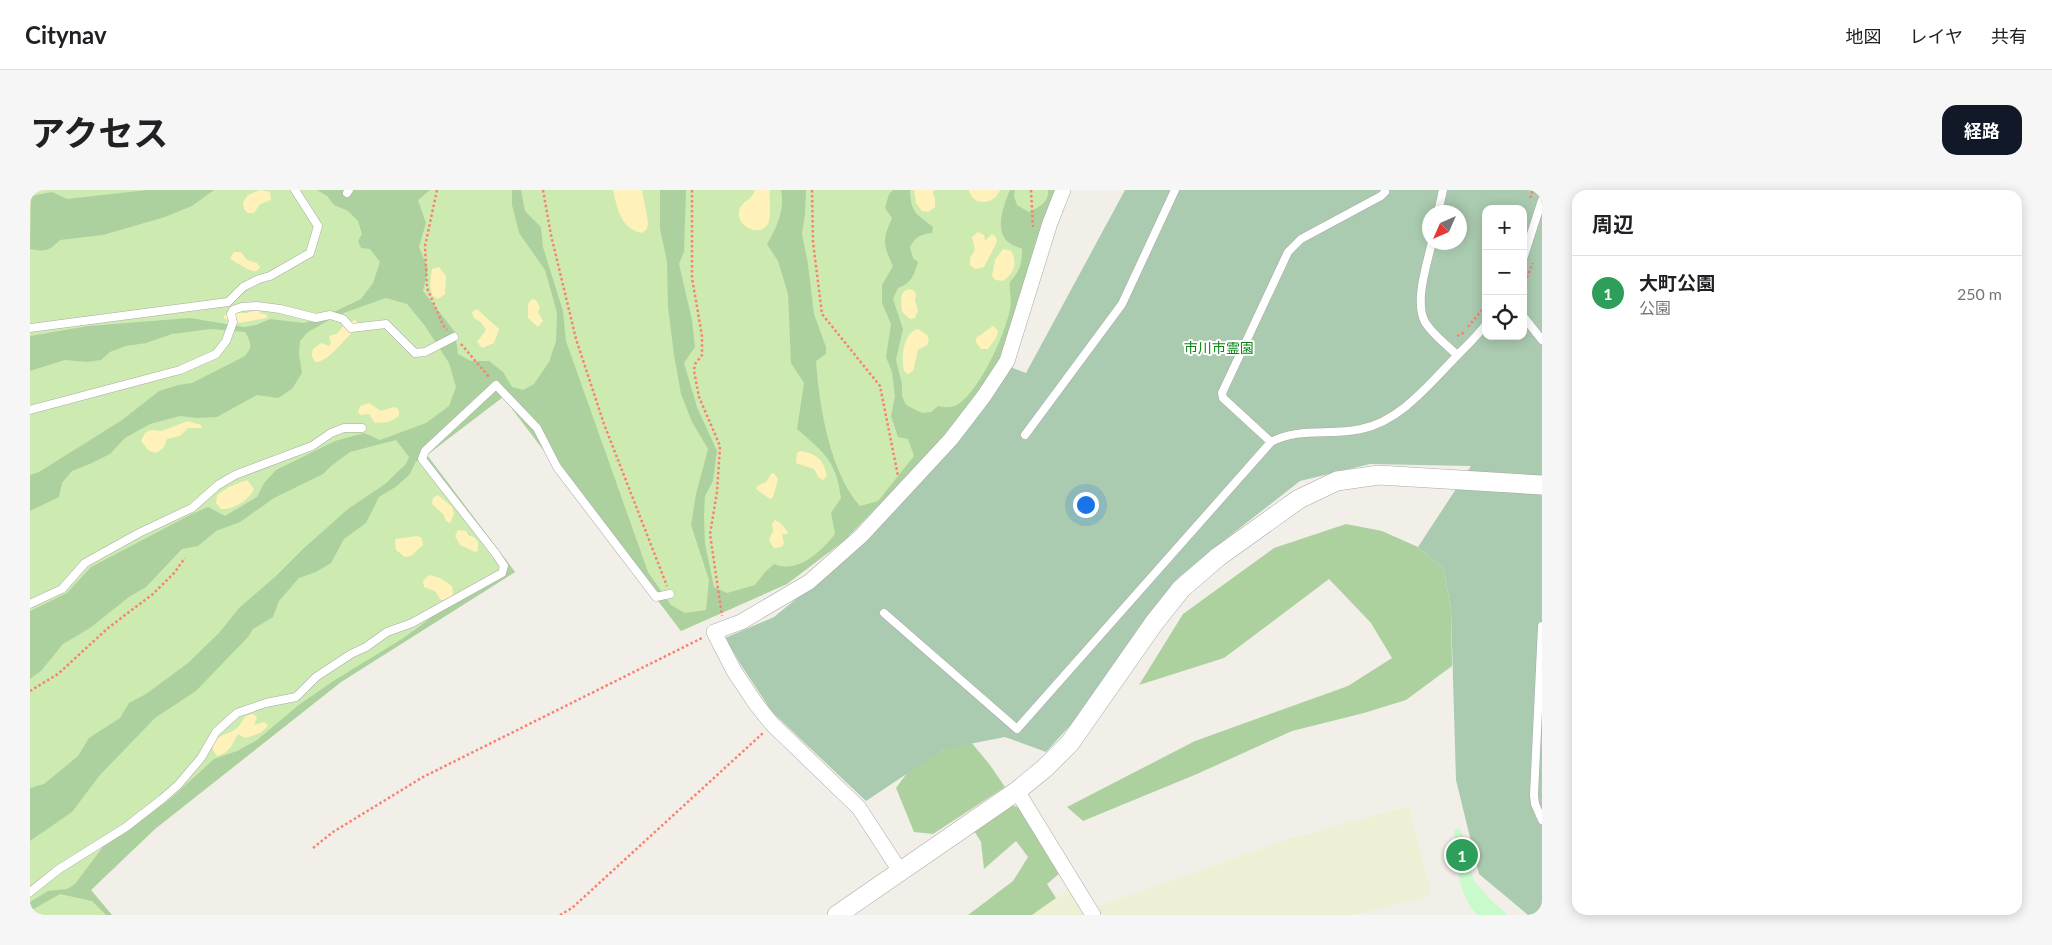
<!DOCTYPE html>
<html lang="ja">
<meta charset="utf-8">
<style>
body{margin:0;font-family:Lato,"Noto Sans JP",sans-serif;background:#f6f6f6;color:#202124}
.controls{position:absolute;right:15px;top:15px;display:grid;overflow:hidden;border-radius:10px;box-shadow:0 2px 12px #0003}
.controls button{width:45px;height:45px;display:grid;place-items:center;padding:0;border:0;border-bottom:1px solid #e0e0e0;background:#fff;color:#202124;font:25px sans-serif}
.compass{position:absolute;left:1392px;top:15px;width:45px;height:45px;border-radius:50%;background:#fff;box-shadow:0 2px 12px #0003;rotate:225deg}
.you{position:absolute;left:1055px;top:314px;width:18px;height:18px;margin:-12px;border:4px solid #fff;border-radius:50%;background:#1a73e8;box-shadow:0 0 0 8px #1a73e833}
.badge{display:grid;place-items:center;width:32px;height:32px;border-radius:50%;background:#111827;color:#fff;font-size:16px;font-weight:700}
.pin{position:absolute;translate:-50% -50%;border:2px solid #fff;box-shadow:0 1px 5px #0006}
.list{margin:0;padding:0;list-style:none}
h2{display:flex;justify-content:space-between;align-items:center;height:65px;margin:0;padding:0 20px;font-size:21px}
h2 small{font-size:16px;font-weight:400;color:#757577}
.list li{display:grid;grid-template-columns:32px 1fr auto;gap:15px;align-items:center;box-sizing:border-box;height:75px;padding:0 20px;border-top:1px solid #e0e0e0}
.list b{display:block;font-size:19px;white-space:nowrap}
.list p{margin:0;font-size:16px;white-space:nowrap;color:#757577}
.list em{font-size:16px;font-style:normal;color:#757577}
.icon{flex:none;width:28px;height:28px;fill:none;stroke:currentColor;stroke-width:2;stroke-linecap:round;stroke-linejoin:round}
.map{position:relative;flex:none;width:1512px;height:725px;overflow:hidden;border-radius:15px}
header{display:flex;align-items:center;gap:30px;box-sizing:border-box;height:70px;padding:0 25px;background:#fff;border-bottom:1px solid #e0e0e0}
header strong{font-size:24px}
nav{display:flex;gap:28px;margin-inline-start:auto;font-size:18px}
.intro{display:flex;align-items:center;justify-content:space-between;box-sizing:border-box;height:120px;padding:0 30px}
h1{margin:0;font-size:35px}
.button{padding:12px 22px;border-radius:15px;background:#111827;color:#fff;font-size:18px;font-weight:700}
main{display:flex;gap:30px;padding:0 30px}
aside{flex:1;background:#fff;border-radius:15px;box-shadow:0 2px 12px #0003}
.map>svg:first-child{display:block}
.farmland{fill:#eef0d5}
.grass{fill:#cdebb0}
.forest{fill:#add19e}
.sand{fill:#fff1ba}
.cemetery{fill:#aacbaf;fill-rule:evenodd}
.park{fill:#c8facc}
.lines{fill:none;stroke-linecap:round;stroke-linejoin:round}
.service-casing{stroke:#a9a9a9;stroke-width:9}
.minor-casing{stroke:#a9a9a9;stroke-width:16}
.tertiary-casing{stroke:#a9a9a9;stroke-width:20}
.path{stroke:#fa8072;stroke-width:2.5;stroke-dasharray:2.5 2.5;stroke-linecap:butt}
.service{stroke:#fff;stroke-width:8}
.minor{stroke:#fff;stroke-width:15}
.tertiary{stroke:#fff;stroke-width:19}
.labels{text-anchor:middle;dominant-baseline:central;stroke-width:4;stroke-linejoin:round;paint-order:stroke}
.park-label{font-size:14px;fill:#0c8416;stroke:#fff}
</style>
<header>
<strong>Citynav</strong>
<nav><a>地図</a><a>レイヤ</a><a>共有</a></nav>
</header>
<div class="intro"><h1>アクセス</h1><a class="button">経路</a></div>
<main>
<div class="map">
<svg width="1512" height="725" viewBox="0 0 1512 725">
<rect width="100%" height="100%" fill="#f2efe9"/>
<path class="farmland" d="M1379,616L1402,706L1324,725H1070L1066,717L1258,649Z
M1039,699L1055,725H1002L1026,708Z"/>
<path class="grass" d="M0,0H1029L973,168L815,350L757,394L651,441L473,207L397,265L485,382L311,492L125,639L61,700L82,725H0Z"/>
<path class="forest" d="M117,0H184L162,16L135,27L73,45L30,50C19,61 15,62 0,59L1,6L22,2L37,9Z
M287,0H314L317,3L322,0H400L388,10L396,33L389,57L398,79L393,101L425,142L428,164L441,171H459L473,182L482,197L493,200L504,194L519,172L526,151L527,123L515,80L489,43L482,15V0H491L495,21L511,37L513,57L533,121L536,151L618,382L641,415L655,423L676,420L679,390L661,335L666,304L678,259L662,232L651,204L644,165L638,117L637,72L630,39V0H656L654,62L649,74L662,130L665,157L654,173L667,217L687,261L683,291L675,306L674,325L675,354L684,397L697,403L725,395L735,382L744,374C767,384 791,362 805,344L801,323L811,308C806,270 794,263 767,239L774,193L761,173L758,104L748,71L737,54C747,37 755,20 751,0H776L775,25L772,44L778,74L784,124L796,157V164L786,171C789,215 800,283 830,316L848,311L884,266L878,249L868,247L861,226L865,206L862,182L856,167L861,134L852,113V95L863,76C853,55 852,50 862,28L855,18L859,4L863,0H880C881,24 886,23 903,37L902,43C891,44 885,47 880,57L883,68L888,72C884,85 882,93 868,98L863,109L873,139L866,170L872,194V206L876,215L892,223L901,222L908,216C916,218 923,218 930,213C951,197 975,145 980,119C982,110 979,100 980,92C990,81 992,74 992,59C988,57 981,55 978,52C964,40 974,14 980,0H985L984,6L987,15L999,22C1009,17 1019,13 1018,0H1029L973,168L935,221L891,272L815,350L757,394L651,441L473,207L397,265L485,382L311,492L125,639L61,700L82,725H76L62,711L30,704L0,721V712L18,701L37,699L45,694L87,638L98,631L118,624L138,611L184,569L207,561L227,550L270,514L305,490L375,447L410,421L478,377L400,275L386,271L380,284L367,296L349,307L336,333L314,349L301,373L286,382L269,388L249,411L243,427L223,439L218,447L166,501L125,528L70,585L42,622L0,651V598L14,594L48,566L59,548L90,528L99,513L116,504L158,473L189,443L209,418L246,386L274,358L318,319L355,294L376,274L379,267L366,250L320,262L301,276L293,284L244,308L210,332L186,341L168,356L152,359L116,397L99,407L60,438L33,454L11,481L0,489V421L37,403L61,377L160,325L178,317L195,326L227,307L234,293L246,280L305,251L334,243L350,250L396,233L419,216L426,197L419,173L395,136L377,114L356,108L308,125L278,142L270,151L269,164L272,183L262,199L248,208L227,205L187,227L167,228L150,226L120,234L95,248L80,264L62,273L42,281L32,293L29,307L0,321V285L9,282L92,230L129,201L148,195L162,193L215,166C223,157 221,152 215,142L181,139L142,144L116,153L96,156L80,162L71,170L57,172L35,170L0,181V146L58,136L160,128L214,137L226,135L240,129L274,133L291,128L331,109L343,93L350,72L340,59L331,58L328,51L332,44L328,31L318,21L304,15L297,6Z
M1316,334L1352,341L1388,357L1414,379L1421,420L1422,476L1376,510L1334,523L1262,541L1167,584L1053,631L1037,617L1165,551L1318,496L1362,468L1341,433L1299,389L1194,468L1109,495L1153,424L1244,358Z
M936,546L960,575L975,597L903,644L884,642L866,598L880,579Z
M980,615L988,617L1030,683L1017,694L1026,708L1002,725H938L983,691L998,667L986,651L954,679L951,652L943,639Z"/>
<path class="sand" d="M230,0L240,2L241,10L230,14L224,23H218L214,19L213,12L218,5Z
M583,0H612C613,11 620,30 617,39L612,43C591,39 587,18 583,0Z
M725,0H740C739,8 741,24 739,31C734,49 706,38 709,21C711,11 723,10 725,0Z
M884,0H904L903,4L905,8V17L898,22L892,21L886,13Z
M939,0H970C964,15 943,17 939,0Z
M948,42L954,45L955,51L962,44L966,47L967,52L954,77L945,79L940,75V68L945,60L942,47Z
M973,59L981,61C988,72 984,84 973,91L966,90L962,86L965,70Z
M204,62H211L217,70L227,73L230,77C228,80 227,82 223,81C218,80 203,71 200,68Z
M409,77L416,86L415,104L408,109L402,105L400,94L402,79Z
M879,99L883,100L886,104L885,111L888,120L885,128L880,129L872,122L871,107L874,101Z
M502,109L506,110L510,117L508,122L513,131L508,137L498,128V114Z
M229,119L230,123L237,125V128L209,133L195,129L194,127L197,123H217Z
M447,119L469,139L464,153L452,158L447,152L456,140L451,132L444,128L442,122Z
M325,130L330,135C318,144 299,173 285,172L282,166V163L283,159L291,153L299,156L301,153L299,146L308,143L314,135Z
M963,136L968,141L966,148L958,159H951L946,152V148Z
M888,139L897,145L899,151L897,155L888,160L883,181L878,184L874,181C871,168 873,143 888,139Z
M339,213L351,221L363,217L367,218L369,221V226L359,232L345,233L339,224L331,225L328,222L330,216Z
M158,231L171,235L172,238H158L150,246L137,249L134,257L127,263L119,261L111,251L115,243L120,240L132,241Z
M770,261C786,263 794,270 797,286L793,290L789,288L784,279L766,273L767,263Z
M744,283L748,289L743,307L740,309L726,299L727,296L736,292L741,284Z
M217,290L224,299C219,310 203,320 191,319L186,313L187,305L199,297Z
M408,305L422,317L424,324L420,333L416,331L414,325L402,314L403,308Z
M745,330C750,332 757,339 758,344H752L754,354L751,357L744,358L739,350L743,341L742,334Z
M428,340L436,341L439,346L444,347L448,352V361L445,362L430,355L425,346Z
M387,346L392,348L393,355L381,366L375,367L366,360L365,351L366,349Z
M399,385L410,388L422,396L423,404L418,410H411L405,401L394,397L393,391Z
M223,524L227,527L224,535L234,532L238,535C233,544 224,545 215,548L208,544C202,554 200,563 187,566C172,549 197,545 206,539C213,534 212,525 223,524Z"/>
<path class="cemetery" d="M1095,0H1512V725H1498L1449,684L1426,590L1421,420L1414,379L1388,357L1441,276L1340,274L1270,291L1206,341L1149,387L1046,529L1016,562L975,547L914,559L836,611L742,522L711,475L695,448L744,427L809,374L980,177L996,183ZM1456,19H1493V146H1456ZM1400,22H1430V52H1400Z"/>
<path class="park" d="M1430,638L1444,691L1461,710L1478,725H1447C1426,702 1427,669 1424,640Z"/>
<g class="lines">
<defs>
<path id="service" d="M317,3L319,0
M1408,22L1413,0
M1402,52C1397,74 1384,112 1395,132C1402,144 1417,155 1427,165
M1493,69L1512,10
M1493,126L1512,150
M0,138L198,112L213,97L229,89L240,86L280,63L288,36L265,0
M0,220L150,180L186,164L196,151L203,132L201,124L203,120L212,117L227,116L250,119L286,128L300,125L313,129L321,138L356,134L385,163L395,162L424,147
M995,245L1092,114L1145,0
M1241,252L1193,208L1192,203L1258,62L1271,49L1351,6L1355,2
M0,414L32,399L55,373L109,343L162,318L188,295L205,285L282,256L301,243L314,238H332
M854,423L987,539L1241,252C1269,237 1300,246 1331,239C1369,231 1396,198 1422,171C1433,159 1446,148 1456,134
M1512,436L1504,605L1505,614L1512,630
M0,702L29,679L96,637L132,609L148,595L171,568L186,542L207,523L236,513L266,507L286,487L321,464L336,457L357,442L382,433L472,383L474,376L466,364L392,269L395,261L466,195L507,238L527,277L626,407L640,404"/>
<path id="minor" d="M987,601L1063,725
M870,681L829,618L742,534L726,514L704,481L684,442L711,432L779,392L831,346L921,249L954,206L977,171L1020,33L1033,0"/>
<path id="tertiary" d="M807,725L987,601L1015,578L1040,553L1124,433L1151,399L1188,367L1269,309L1307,291L1349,285L1512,295"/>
</defs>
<use href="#service" class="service-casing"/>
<use href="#minor" class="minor-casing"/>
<use href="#tertiary" class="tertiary-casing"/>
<path class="path" d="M407,0L395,56L397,98L413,135L417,140
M513,0L521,45L546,149L574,234L637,396
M662,0V88L672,146V165L665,174L664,181L669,207L690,256L687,302L680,344L692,426
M782,0L783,52L792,124L850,196L868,286
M1001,0L1003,37
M1500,8L1503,0
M1493,97L1503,73
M1438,137L1456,115
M1427,146L1435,142
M431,154L460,188
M0,501L28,484L78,438L123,404L144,383L155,368
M283,658L303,642L393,587L672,448
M530,725L542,718L733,543"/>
<use href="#service" class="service"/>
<use href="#minor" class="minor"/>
<use href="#tertiary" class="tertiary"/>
</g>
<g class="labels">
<g class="park-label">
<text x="1189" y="157">市川市霊園</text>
</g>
</g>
</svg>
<div class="controls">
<button>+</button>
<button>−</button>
<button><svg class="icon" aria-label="locate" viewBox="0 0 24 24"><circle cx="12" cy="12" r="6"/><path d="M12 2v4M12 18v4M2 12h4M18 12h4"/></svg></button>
</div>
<svg class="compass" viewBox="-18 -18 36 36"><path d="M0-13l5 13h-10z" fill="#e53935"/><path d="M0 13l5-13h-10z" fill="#757577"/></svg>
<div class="you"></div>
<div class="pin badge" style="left:1432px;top:665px;background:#2e9e5b">1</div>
</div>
<aside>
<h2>周辺<small></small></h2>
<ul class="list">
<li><span class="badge" style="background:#2e9e5b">1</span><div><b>大町公園</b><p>公園</p></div><em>250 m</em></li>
</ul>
</aside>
</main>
